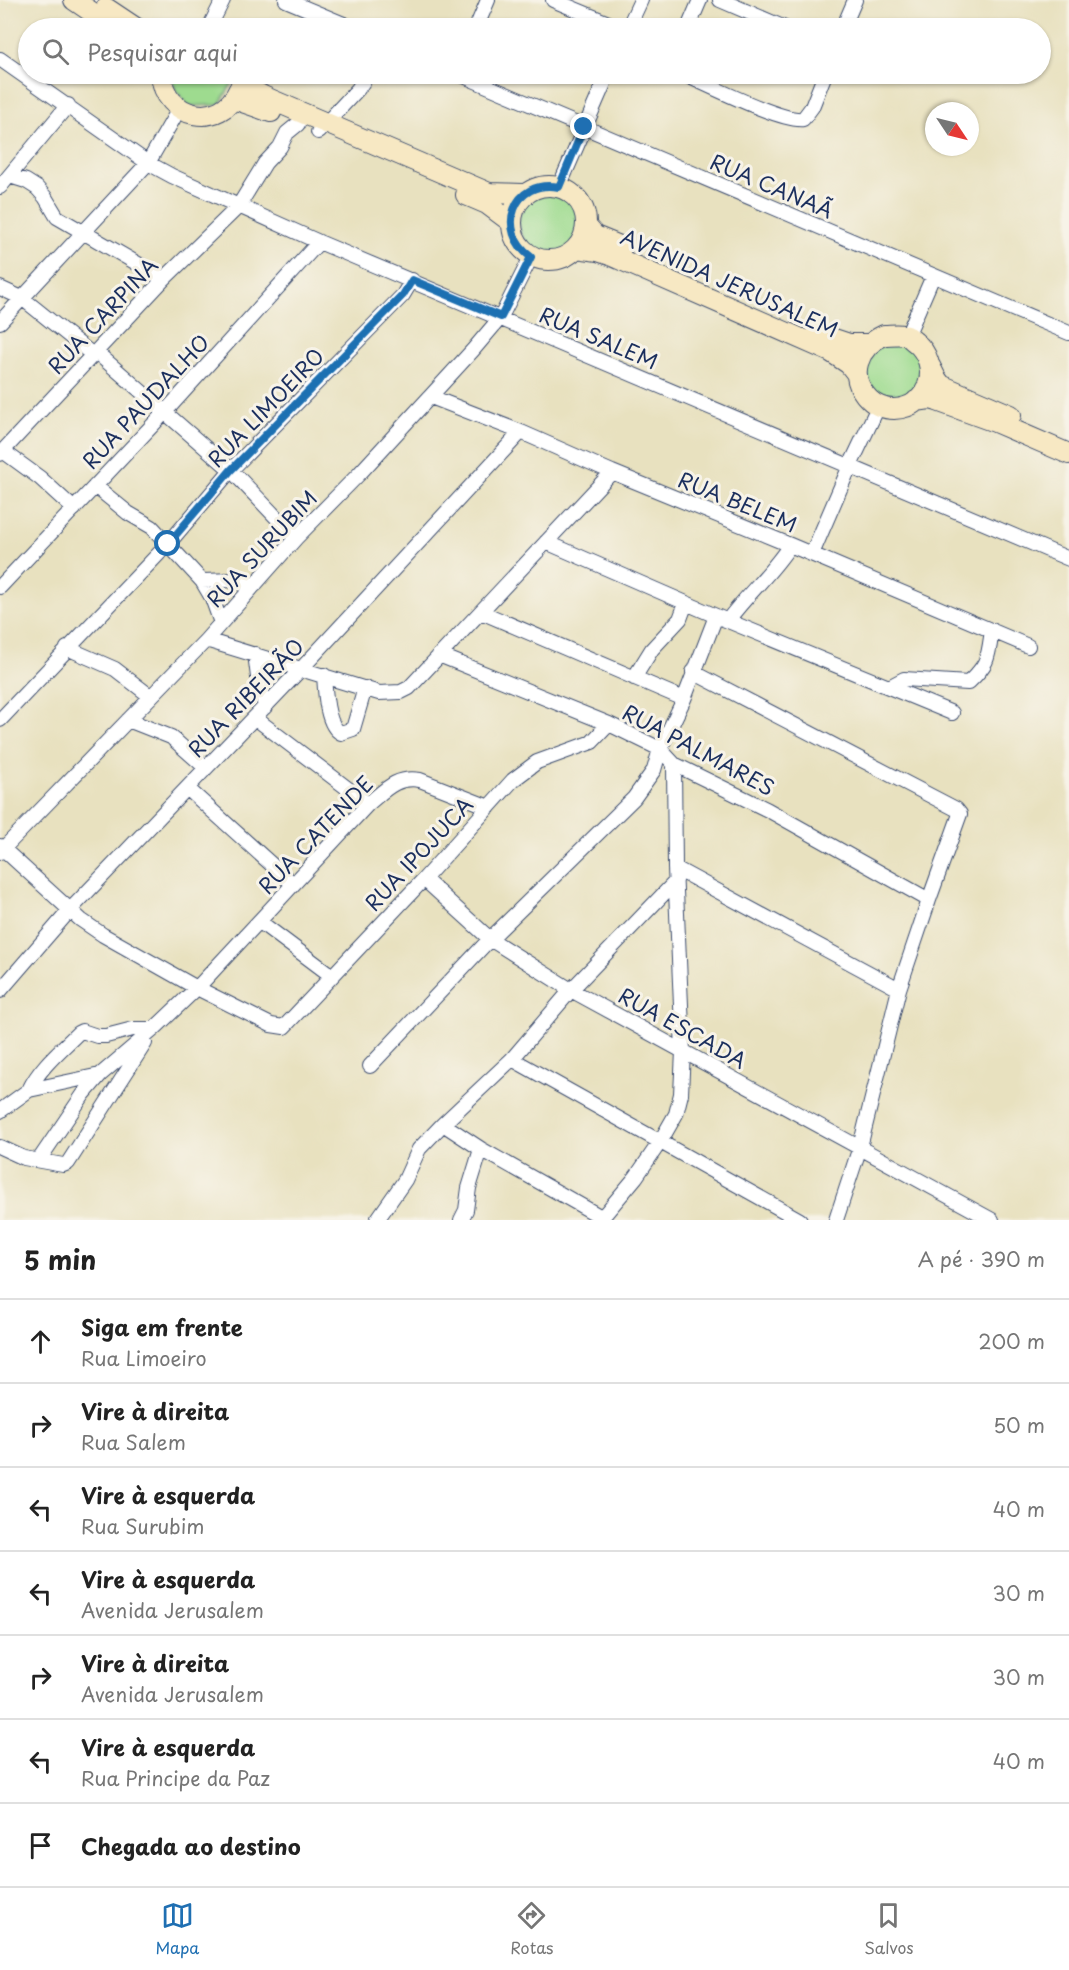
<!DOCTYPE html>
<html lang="pt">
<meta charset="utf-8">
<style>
body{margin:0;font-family:"Playpen Sans",sans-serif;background:#f2f2f2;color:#222}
.compass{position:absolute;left:925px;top:102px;width:54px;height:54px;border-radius:50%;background:#fff;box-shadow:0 2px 4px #0004;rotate:125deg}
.stop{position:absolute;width:18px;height:18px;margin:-14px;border:4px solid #1f6fb2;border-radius:50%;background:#fff}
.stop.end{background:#1f6fb2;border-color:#fff;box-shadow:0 2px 6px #0008}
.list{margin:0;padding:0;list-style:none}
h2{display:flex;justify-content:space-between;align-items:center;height:78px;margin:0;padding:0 24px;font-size:26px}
h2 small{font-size:20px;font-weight:400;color:#767676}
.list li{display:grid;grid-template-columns:39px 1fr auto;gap:18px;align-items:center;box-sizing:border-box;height:84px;padding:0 24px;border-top:2px solid #e0e0e0}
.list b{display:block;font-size:22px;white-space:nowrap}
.list p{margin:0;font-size:20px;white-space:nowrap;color:#767676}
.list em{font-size:20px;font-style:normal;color:#767676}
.icon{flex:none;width:33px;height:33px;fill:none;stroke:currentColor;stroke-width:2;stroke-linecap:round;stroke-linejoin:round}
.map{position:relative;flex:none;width:1069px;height:1220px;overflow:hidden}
.search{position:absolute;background:#fff;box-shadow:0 2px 4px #0004;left:18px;right:18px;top:18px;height:66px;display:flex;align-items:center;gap:15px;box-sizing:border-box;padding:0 21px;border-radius:33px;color:#767676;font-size:22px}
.sheet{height:666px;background:#fff}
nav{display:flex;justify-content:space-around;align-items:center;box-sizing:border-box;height:84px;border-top:2px solid #e0e0e0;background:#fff;font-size:16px;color:#767676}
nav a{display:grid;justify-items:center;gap:3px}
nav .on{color:#1f6fb2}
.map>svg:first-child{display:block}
.green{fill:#9edb8f;stroke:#5c8576;stroke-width:1.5}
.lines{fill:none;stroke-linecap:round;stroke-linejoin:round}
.street-casing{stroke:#3a4a6d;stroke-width:16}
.secondary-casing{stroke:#3a4a6d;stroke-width:22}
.street{stroke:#fff;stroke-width:14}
.secondary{stroke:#f7e8c3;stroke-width:20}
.route{stroke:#1f6fb2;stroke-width:8}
.labels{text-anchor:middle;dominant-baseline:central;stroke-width:6;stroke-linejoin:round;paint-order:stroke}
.street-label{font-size:21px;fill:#1b2f5e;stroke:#f7f3e8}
</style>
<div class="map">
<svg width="1069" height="1220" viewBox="0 0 1069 1220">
<rect width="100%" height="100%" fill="#f7f3e8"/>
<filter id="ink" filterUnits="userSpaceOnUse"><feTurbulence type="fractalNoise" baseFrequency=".0167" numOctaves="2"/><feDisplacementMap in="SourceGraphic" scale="12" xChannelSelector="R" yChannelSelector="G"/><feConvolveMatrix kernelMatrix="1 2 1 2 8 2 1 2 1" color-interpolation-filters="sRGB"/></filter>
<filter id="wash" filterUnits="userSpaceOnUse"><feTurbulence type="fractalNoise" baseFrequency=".008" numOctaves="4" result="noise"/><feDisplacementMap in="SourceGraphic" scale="24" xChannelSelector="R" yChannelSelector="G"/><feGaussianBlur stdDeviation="1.35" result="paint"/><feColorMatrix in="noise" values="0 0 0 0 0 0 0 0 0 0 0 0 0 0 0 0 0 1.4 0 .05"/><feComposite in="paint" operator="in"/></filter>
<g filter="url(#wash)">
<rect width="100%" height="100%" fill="#e8e1bf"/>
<path class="green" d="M172,74H235V79L219,105L189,106C179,95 172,89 172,74Z
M519 222a32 32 0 1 1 64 0a32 32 0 1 1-64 0Z
M896,340L923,353L921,393L893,403L875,394L866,376V366L876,348Z"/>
</g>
<g filter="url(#ink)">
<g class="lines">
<defs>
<path id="street" d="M286,0L353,28
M553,0L620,28
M720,0L785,28
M209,28L223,0
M476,28L488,0
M628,28L641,0
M688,28L700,0
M843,28L855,0
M0,59L148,163L172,176L319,242L1069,559
M459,74L1069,333
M683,74C707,84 781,122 803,119L812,107L825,74
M318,132L358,89L368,74
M10,176L26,181L37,188L45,197L57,217L164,279
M0,187L68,105
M559,187L608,74
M0,288L22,298L93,355
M0,322L148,163L179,109
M907,336L933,276
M96,352L231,470L296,538
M431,397L521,432L612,472L790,545L1028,646
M3,451L40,478L74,509
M0,454L164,279L238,207L265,163L280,147L287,133L298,124
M95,486L128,513L152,527L202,581L212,598L221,623
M546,542L716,616L952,713
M812,554L849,468L878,407
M202,581L235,580L255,585
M0,587L165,412L319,242
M481,612L684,699
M728,620C748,593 772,573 790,545
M206,640L379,693L401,692L409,688L612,472
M67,648L115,669L150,696
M255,654L258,677L265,707
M439,655L609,724L660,749L674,764L768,810L929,900
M693,672L956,809L960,814L929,900L899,989L860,1147L836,1220
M324,675C325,690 326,726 341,733L353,729L365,688
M634,678L652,649L680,619L686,603
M889,687L904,679L968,683C989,663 988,658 992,630
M255,718L368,804
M0,720L168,544L231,470L403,295L412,280
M128,720L171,737L206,768
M187,788L293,884
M0,846L81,920L103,935L197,988L271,1025L284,1027L424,879L513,780L537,762L592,742L609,724
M0,852L206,640L296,538L359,474L473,350L501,317L531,257
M675,868L899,989
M424,879L490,939L571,990L992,1220
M260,922L332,976
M0,991L70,910L302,668L521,432
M512,1059L800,1220
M370,1066L490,939L634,798L654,770L660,749L684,699L716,616
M29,1090C40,1067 60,1051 78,1033L82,1031L97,1036H106L133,1029H154
M0,1111L29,1090L100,1075
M443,1124L481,1149L603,1218
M0,1147L24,1158L63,1165L68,1163L145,1043
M39,1160L83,1095L100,1075L154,1029L197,988L368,804C385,790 396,776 420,780L489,807
M377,1220L405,1180L419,1149L443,1124L512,1059L571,990L676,881
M461,1220L466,1210L469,1188L481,1149
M600,1220L636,1177L660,1142L676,1114L681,1094L683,1051L675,868L674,764"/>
<path id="secondary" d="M74,0L115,28
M106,8L136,28
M161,74C164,119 221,131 239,89
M241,84L263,96L489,193L523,194
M234,99L271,112
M512 223a37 37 0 1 1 74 0a37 37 0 1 1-74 0Z
M466,195L487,204L511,222
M586,226L595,236L622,247
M577,248L598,251L610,255L831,352L849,364L856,373
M816,333L849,344H869
M884,335C891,335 901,333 907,336C910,337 912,340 915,342C942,364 931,408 894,409C884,409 876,406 869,399C846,376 858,347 884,335Z
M930,366L936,378L941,385L1011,415
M916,401L930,399L937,401L995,422L1069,454"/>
</defs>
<use href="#street" class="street-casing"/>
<use href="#secondary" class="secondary-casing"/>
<use href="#street" class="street"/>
<use href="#secondary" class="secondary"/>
</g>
</g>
<g class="lines" filter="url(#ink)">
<path class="route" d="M168,544L231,470L403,295L412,280L501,317L531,257C495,231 513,178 559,187L584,127"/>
</g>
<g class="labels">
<g class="street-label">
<text transform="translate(772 185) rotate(23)">RUA CANAÃ</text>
<text transform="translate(730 282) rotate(24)">AVENIDA JERUSALEM</text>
<text transform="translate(102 315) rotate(-47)">RUA CARPINA</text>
<text transform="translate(599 337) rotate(23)">RUA SALEM</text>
<text transform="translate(145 401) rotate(-47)">RUA PAUDALHO</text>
<text transform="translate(265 407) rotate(-46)">RUA LIMOEIRO</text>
<text transform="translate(738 501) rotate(22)">RUA BELEM</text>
<text transform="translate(261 548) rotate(-47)">RUA SURUBIM</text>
<text transform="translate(245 697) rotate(-46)">RUA RIBEIRÃO</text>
<text transform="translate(699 749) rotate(28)">RUA PALMARES</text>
<text transform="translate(315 834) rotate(-46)">RUA CATENDE</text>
<text transform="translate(418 853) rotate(-47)">RUA IPOJUCA</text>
<text transform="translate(683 1027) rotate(29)">RUA ESCADA</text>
</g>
</g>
</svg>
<svg class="compass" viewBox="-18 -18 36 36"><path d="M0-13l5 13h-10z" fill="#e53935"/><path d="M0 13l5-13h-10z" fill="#767676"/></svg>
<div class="stop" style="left:168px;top:544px"></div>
<div class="stop end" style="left:584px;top:127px"></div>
<div class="search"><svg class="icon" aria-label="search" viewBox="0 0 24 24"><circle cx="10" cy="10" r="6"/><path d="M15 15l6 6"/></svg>Pesquisar aqui</div>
</div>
<section class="sheet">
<h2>5 min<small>A pé · 390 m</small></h2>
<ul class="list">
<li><svg class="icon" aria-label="ahead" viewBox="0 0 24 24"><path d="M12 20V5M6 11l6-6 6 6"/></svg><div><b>Siga em frente</b><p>Rua Limoeiro</p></div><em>200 m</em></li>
<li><svg class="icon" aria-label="right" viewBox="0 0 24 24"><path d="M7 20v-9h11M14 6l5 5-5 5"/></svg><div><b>Vire à direita</b><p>Rua Salem</p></div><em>50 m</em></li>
<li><svg class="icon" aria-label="left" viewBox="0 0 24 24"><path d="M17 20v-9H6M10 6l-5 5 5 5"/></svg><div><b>Vire à esquerda</b><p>Rua Surubim</p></div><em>40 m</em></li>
<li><svg class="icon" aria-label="left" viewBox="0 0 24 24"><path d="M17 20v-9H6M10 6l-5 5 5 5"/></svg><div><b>Vire à esquerda</b><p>Avenida Jerusalem</p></div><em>30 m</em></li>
<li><svg class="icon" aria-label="right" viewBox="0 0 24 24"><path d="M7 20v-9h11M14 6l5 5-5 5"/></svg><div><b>Vire à direita</b><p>Avenida Jerusalem</p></div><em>30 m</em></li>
<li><svg class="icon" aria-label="left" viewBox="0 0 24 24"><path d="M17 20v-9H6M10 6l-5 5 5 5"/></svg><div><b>Vire à esquerda</b><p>Rua Principe da Paz</p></div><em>40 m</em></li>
<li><svg class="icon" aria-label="arrive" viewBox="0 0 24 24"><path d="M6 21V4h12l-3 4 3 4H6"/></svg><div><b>Chegada ao destino</b></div></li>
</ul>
</section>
<nav>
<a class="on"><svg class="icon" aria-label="map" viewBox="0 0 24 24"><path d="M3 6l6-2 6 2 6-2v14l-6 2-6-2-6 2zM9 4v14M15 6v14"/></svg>Mapa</a>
<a><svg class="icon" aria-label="directions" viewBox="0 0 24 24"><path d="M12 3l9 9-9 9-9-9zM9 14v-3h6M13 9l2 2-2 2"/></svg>Rotas</a>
<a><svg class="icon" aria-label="saved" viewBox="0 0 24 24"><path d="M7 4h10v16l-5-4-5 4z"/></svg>Salvos</a>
</nav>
